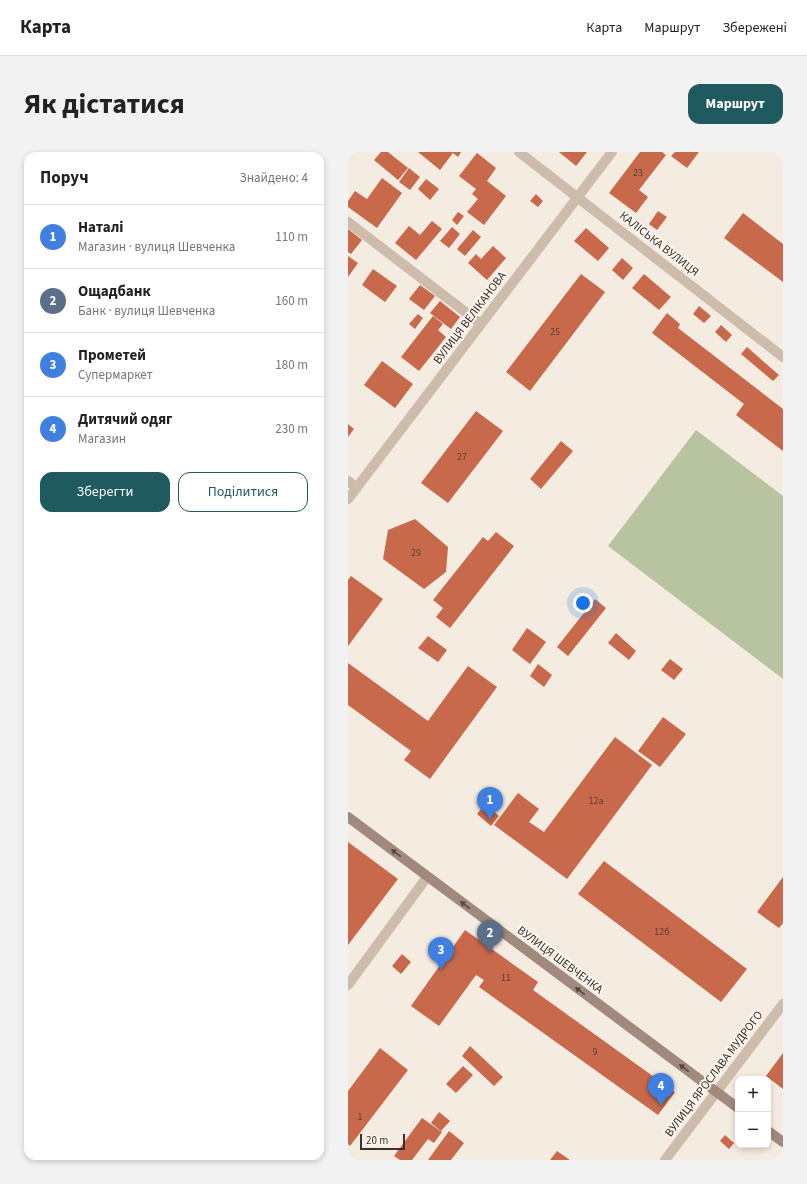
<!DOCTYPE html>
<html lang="uk">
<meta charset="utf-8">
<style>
body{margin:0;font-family:"Source Sans 3",sans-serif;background:#f2f2f2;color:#222}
.controls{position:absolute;right:12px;bottom:12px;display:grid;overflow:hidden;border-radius:8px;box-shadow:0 2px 6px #0003}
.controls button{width:36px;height:36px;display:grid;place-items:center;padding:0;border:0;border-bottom:1px solid #e0e0e0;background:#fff;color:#222;font:20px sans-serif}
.scale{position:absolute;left:12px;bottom:10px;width:45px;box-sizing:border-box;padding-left:4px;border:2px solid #3b302b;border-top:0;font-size:11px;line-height:14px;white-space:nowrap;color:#3b302b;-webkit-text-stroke:3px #fbf5ee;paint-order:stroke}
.you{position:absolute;left:235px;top:451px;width:14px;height:14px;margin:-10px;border:3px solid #fff;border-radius:50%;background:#1a73e8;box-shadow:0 0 0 6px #1a73e833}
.badge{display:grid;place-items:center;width:26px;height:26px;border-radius:50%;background:#1f5a5e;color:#fff;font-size:13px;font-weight:700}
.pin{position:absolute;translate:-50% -33px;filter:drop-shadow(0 1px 2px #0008)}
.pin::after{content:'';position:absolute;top:21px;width:14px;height:12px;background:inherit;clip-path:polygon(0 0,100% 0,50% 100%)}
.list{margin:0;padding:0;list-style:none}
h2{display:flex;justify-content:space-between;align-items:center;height:52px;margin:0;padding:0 16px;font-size:17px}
h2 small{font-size:13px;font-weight:400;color:#767676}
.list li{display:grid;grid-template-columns:26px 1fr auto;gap:12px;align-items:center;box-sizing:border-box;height:64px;padding:0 16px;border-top:1px solid #e0e0e0}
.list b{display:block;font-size:15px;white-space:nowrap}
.list p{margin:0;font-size:13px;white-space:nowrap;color:#767676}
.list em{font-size:13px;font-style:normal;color:#767676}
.actions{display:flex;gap:8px;padding:12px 16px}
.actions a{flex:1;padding:9px 0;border:1px solid #1f5a5e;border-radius:12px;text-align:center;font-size:14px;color:#1f5a5e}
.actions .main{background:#1f5a5e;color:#fff}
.map{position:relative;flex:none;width:435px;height:1008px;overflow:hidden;border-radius:12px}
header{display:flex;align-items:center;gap:24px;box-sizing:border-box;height:56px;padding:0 20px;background:#fff;border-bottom:1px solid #e0e0e0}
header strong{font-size:19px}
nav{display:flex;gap:22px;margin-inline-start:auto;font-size:14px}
.intro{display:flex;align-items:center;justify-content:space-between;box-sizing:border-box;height:96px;padding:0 24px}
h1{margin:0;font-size:28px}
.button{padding:10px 18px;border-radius:12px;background:#1f5a5e;color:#fff;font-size:14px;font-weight:700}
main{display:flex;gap:24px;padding:0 24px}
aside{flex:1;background:#fff;border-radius:12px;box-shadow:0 2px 6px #0003}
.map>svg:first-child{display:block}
.green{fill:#b8c4a0}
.building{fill:#c8694b}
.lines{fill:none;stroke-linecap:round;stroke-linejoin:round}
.street{stroke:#cdbbac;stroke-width:10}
.secondary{stroke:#a18a7d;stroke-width:10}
.oneway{fill:#544640}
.labels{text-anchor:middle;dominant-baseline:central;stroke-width:4;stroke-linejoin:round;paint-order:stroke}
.number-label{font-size:10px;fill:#5e3e33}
.street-label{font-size:12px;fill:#3b302b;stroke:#fbf5ee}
</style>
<header>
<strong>Карта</strong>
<nav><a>Карта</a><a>Маршрут</a><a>Збережені</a></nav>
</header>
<div class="intro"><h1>Як дістатися</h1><a class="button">Маршрут</a></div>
<main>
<aside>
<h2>Поруч<small>Знайдено: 4</small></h2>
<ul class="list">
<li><span class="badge" style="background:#3f7fe0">1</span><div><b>Наталі</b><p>Магазин · вулиця Шевченка</p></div><em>110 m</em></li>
<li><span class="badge" style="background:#5c6f8a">2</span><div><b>Ощадбанк</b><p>Банк · вулиця Шевченка</p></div><em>160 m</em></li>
<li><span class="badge" style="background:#3f7fe0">3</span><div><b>Прометей</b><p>Супермаркет</p></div><em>180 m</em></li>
<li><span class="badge" style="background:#3f7fe0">4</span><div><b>Дитячий одяг</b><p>Магазин</p></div><em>230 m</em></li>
</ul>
<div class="actions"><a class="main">Зберегти</a><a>Поділитися</a></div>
</aside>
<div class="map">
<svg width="435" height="1008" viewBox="0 0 435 1008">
<rect width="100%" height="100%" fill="#f4ebe1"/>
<path class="green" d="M348,278L435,344V527L260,394Z"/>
<path class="building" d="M33,0H40L60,16L50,28L26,8Z
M70,0H113L110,5L105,1L92,18Z
M211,0H239L228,14Z
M292,0H314L318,3L291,38L300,45L288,61L261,41Z
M327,0H351L339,16L323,4Z
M129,1L148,16L139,29L158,44L136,73L119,60L130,47L124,42L128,37L111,24Z
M61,16L72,25L62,38L51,30Z
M34,26L54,41L29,76L0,55V49L7,39L19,47Z
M78,27L91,37L82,48L70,37Z
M188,42L195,49L190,55L182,49Z
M310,59L319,65L309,78L301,72Z
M110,60L116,64L109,73L104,68Z
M395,61L435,92V130L376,86Z
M84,69L94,77L68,108L47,91L61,74L72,83Z
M104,75L112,82L101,96L92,89Z
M238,76L261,96L250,109L226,89Z
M0,77L14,88L3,102L0,100Z
M125,78L133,85L117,104L109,97Z
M145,94L158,106L139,128L120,111L128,102L133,107Z
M0,104L10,111L0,125Z
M274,106L285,116L275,128L264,118Z
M25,117L49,134L37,150L14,133Z
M233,122L257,140L182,239L158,220Z
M296,122L323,145L311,158L284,136Z
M72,133L87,144L76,158L61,147Z
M92,149L112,165L103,177L82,161Z
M351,154L363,164L356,171L345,162Z
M319,161L332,172L330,176L435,257V299L388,263L396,252L304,181Z
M70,162L75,166L67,177L61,172Z
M85,164L95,172L90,178L98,185L71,219L53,205Z
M373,173L384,183L378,190L367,180Z
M399,195L431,223L425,229L393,202Z
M34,209L65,232L47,256L16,233Z
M128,259L155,279L100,351L73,331Z
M0,272L6,277L0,285Z
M213,289L225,299L193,337L182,327Z
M67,367L100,395L98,420L76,437L35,407L40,378Z
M148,380L166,394L102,476L88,465L95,456L85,448L135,385L140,389Z
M3,424L35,447L0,494V428Z
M247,447L258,456L220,504L209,495Z
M179,476L198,490L182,512L164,498Z
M268,481L288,499L281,508L260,491Z
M80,484L99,498L90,510L70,496Z
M322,507L335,517L326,528L313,518Z
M0,511L80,569L120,514L149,535L82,627L56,608L63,599L0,553Z
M190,512L204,523L196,535L182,524Z
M315,565L338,582L312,615L290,599Z
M267,585L304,613L219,727L146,673L170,641L191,657L181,670L196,680Z
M137,652L151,664L143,674L129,662Z
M0,690L50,727L0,793Z
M256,709L399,817L373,850L230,742Z
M435,725V771L431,776L409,760Z
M117,778L190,830L185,838L327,940L310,963L131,835L136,828L128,823L91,874L63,854Z
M54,802L63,810L53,822L44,814Z
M122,894L155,925L146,934L114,904Z
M32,896L60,918L2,994L0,992V939Z
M435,901V937L418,924Z
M115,914L125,923L108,941L98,932Z
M91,960L102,969L93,979L83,971Z
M74,966L94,980L86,991L80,987L64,1008H52L46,1004Z
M101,979L116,991L103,1008H80Z
M377,983L386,991L381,997L372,989Z
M209,999L222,1008H202Z"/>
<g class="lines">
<path class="street" d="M171,0L435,205
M0,70L133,172
M0,329L9,336
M0,347L264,0
M0,833L79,725
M317,1008L435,852"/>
<path class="secondary" d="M0,665L390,956
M420,979L435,990"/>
</g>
<defs><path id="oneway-solid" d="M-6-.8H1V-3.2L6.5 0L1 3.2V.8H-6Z"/></defs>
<g class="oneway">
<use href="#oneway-solid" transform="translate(48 701) rotate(-143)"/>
<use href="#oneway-solid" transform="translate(117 753) rotate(-143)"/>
<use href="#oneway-solid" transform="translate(232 839) rotate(-143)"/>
<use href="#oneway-solid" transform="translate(336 916) rotate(-143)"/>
</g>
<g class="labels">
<g class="number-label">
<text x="290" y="21">23</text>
<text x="207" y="180">25</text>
<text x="114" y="305">27</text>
<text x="68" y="401">29</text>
<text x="248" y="649">12а</text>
<text x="314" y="780">12б</text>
<text x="158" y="826">11</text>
<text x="247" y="900">9</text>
<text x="12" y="965">1</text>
</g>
<g class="street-label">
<text transform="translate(311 92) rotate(38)">КАЛІСЬКА ВУЛИЦЯ</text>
<text transform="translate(122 166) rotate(-53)">ВУЛИЦЯ ВЕЛІКАНОВА</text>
<text transform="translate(212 808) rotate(37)">ВУЛИЦЯ ШЕВЧЕНКА</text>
<text transform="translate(366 922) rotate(-53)">ВУЛИЦЯ ЯРОСЛАВА МУДРОГО</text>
</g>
</g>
</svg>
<div class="controls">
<button>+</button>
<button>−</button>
</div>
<div class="scale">20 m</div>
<div class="you"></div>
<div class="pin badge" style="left:142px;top:668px;background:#3f7fe0">1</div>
<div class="pin badge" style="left:142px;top:801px;background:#5c6f8a">2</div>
<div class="pin badge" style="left:93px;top:818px;background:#3f7fe0">3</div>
<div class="pin badge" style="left:313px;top:954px;background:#3f7fe0">4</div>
</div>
</main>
